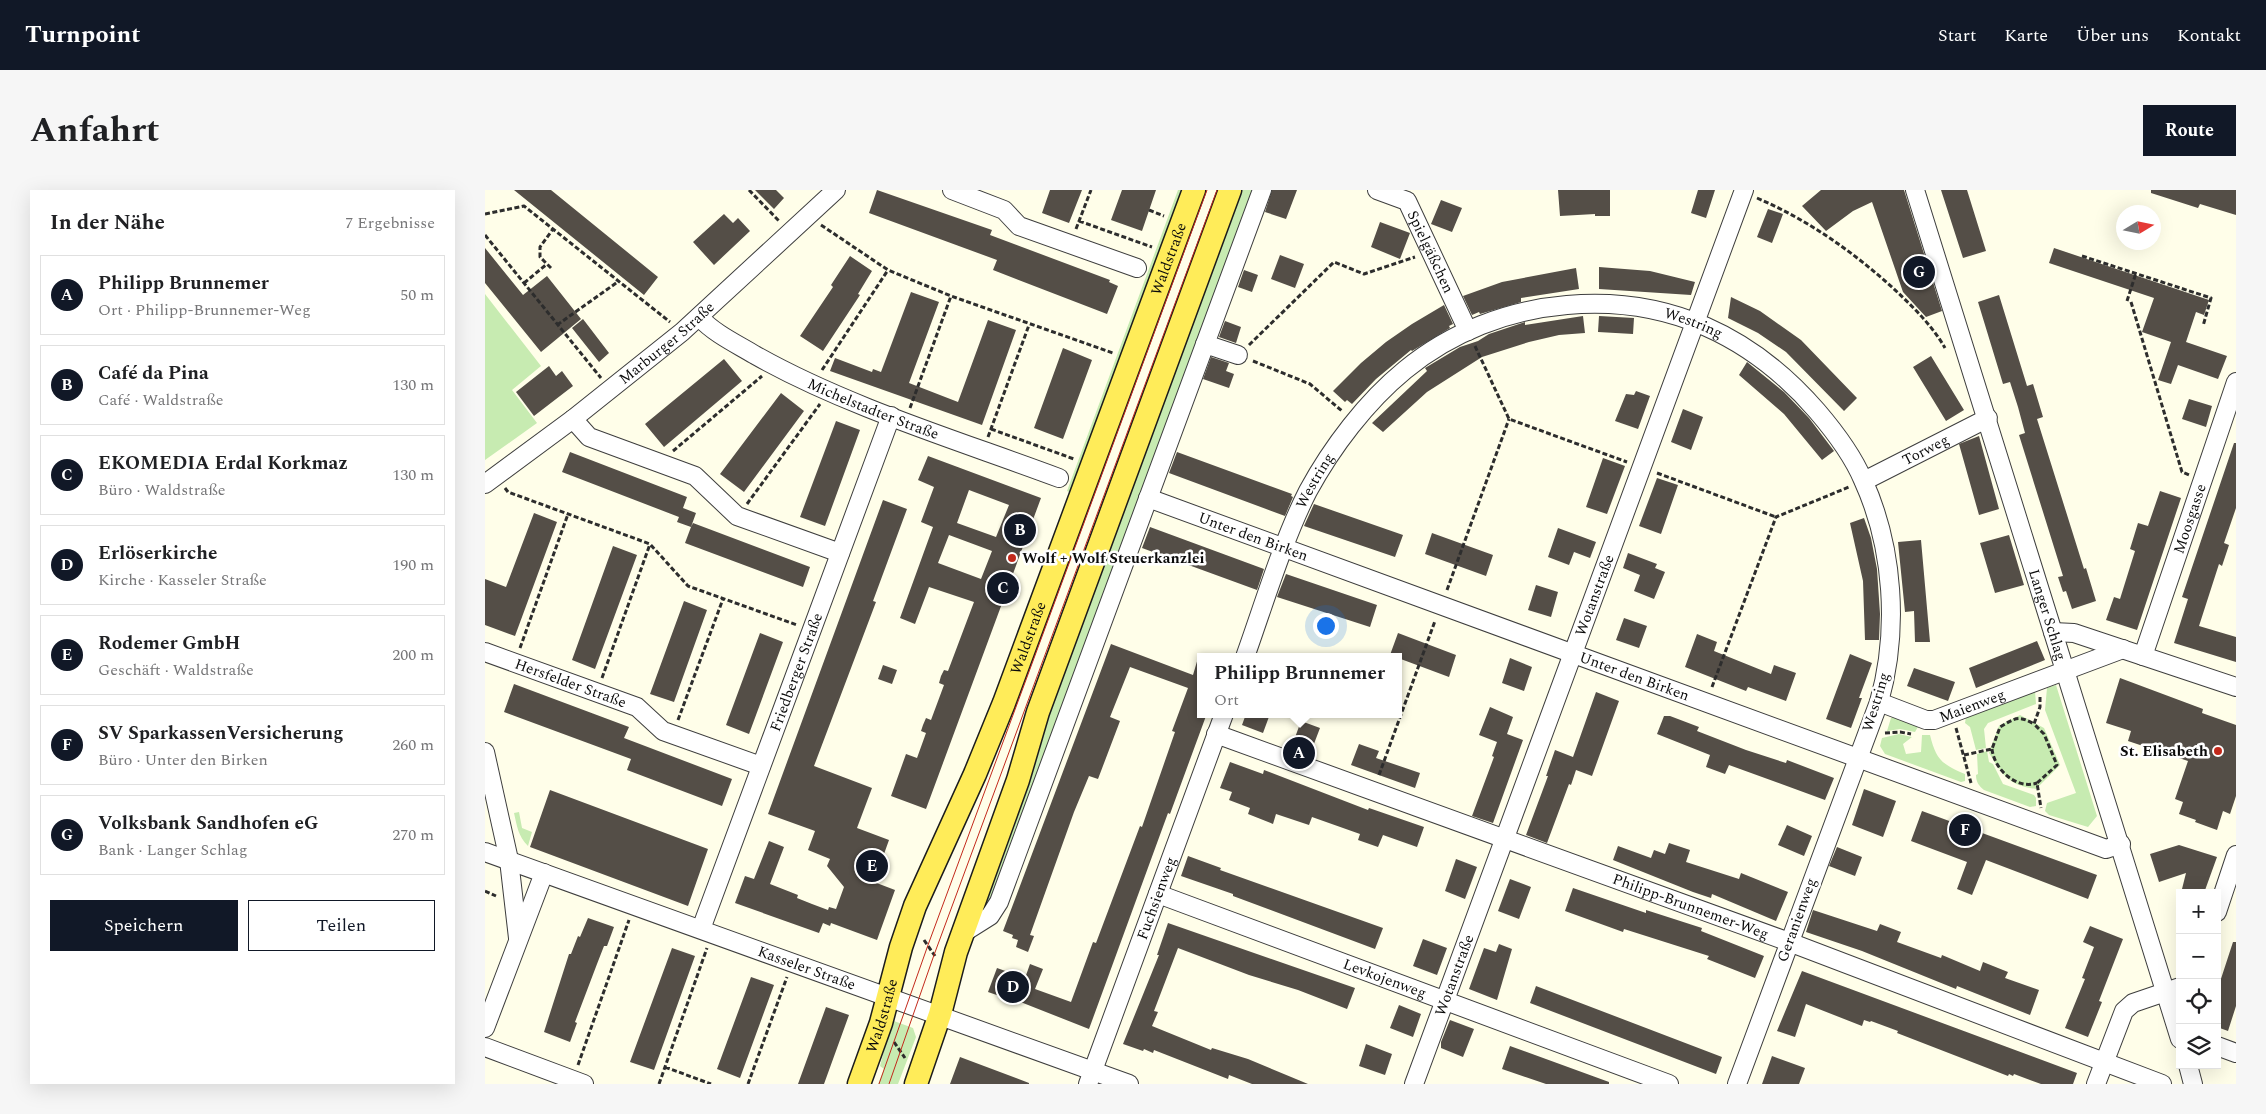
<!DOCTYPE html>
<html lang="de">
<meta charset="utf-8">
<style>
body{margin:0;font-family:Spectral,serif;background:#f6f6f6;color:#202124}
.controls{position:absolute;right:15px;bottom:15px;display:grid;overflow:hidden;border-radius:0px;box-shadow:0 5px 20px #0002}
.controls button{width:45px;height:45px;display:grid;place-items:center;padding:0;border:0;border-bottom:1px solid #e0e0e0;background:#fff;color:#202124;font:25px sans-serif}
.compass{position:absolute;left:1631px;top:15px;width:45px;height:45px;border-radius:50%;background:#fff;box-shadow:0 5px 20px #0002;rotate:80deg}
.you{position:absolute;left:840px;top:435px;width:18px;height:18px;margin:-12px;border:4px solid #fff;border-radius:50%;background:#1a73e8;box-shadow:0 0 0 8px #1a73e833}
.badge{display:grid;place-items:center;width:32px;height:32px;border-radius:50%;background:#111827;color:#fff;font-size:16px;font-weight:700}
.pin{position:absolute;translate:-50% -50%;border:2px solid #fff;box-shadow:0 1px 5px #0006}
.popup{position:absolute;left:712px;top:463px;width:205px;height:65px;box-sizing:border-box;display:grid;place-content:center;border-radius:0px;background:#fff;filter:drop-shadow(0 1px 4px #0005);font-size:16px;white-space:nowrap;color:#757577}
.popup b{font-size:19px;color:#202124}
.popup::after{content:'';position:absolute;left:50%;top:100%;margin-left:-10px;border:10px solid transparent;border-top-color:#fff}
.list{margin:0;padding:0;list-style:none}
h2{display:flex;justify-content:space-between;align-items:center;height:65px;margin:0;padding:0 20px;font-size:21px}
h2 small{font-size:16px;font-weight:400;color:#757577}
.list li{display:grid;grid-template-columns:32px 1fr auto;gap:15px;align-items:center;box-sizing:border-box;height:80px;margin:0 10px 10px;padding:0 10px;border:1px solid #e0e0e0;border-radius:0px}
.list b{display:block;font-size:19px;white-space:nowrap}
.list p{margin:0;font-size:16px;white-space:nowrap;color:#757577}
.list em{font-size:16px;font-style:normal;color:#757577}
.actions{display:flex;gap:10px;padding:15px 20px}
.actions a{flex:1;padding:11px 0;border:1px solid #111827;border-radius:0px;text-align:center;font-size:18px;color:#111827}
.actions .main{background:#111827;color:#fff}
.icon{flex:none;width:28px;height:28px;fill:none;stroke:currentColor;stroke-width:2;stroke-linecap:round;stroke-linejoin:round}
.map{position:relative;flex:none;width:1751px;height:894px;overflow:hidden;border-radius:0px}
header{display:flex;align-items:center;gap:30px;box-sizing:border-box;height:70px;padding:0 25px;background:#111827;color:#fff}
header strong{font-size:24px}
nav{display:flex;gap:28px;margin-inline-start:auto;font-size:18px}
.intro{display:flex;align-items:center;justify-content:space-between;box-sizing:border-box;height:120px;padding:0 30px}
h1{margin:0;font-size:35px}
.button{padding:12px 22px;border-radius:0px;background:#111827;color:#fff;font-size:18px;font-weight:700}
main{display:flex;gap:30px;padding:0 30px}
aside{flex:1;background:#fff;border-radius:0px;box-shadow:0 5px 20px #0002}
.map>svg:first-child{display:block}
.green{fill:#c7ebb1}
.building{fill:#544e47;fill-rule:evenodd}
.lines{fill:none;stroke-linecap:round;stroke-linejoin:round}
.minor-casing{stroke:#3e3e3e;stroke-width:20}
.major-casing{stroke:#1c1c1c;stroke-width:25}
.path{stroke:#2d2d2d;stroke-width:3;stroke-dasharray:5 2.5;stroke-linecap:butt}
.minor{stroke:#fff;stroke-width:18}
.major{stroke:#ffec59;stroke-width:22}
.tram{stroke:#c2291b;stroke-width:1}
.poi-dot{fill:#c2291b;stroke:#fff;stroke-width:2}
.labels{text-anchor:middle;dominant-baseline:central;stroke-width:5;stroke-linejoin:round;paint-order:stroke}
.street-label{font-size:15px;fill:#0b0b0b;stroke:#fff}
.poi-label{font-size:15px;font-weight:bold;fill:#0b0b0b;stroke:#fff;text-anchor:start}
</style>
<header>
<strong>Turnpoint</strong>
<nav><a>Start</a><a>Karte</a><a>Über uns</a><a>Kontakt</a></nav>
</header>
<div class="intro"><h1>Anfahrt</h1><a class="button">Route</a></div>
<main>
<aside>
<h2>In der Nähe<small>7 Ergebnisse</small></h2>
<ul class="list">
<li><span class="badge">A</span><div><b>Philipp Brunnemer</b><p>Ort · Philipp-Brunnemer-Weg</p></div><em>50 m</em></li>
<li><span class="badge">B</span><div><b>Café da Pina</b><p>Café · Waldstraße</p></div><em>130 m</em></li>
<li><span class="badge">C</span><div><b>EKOMEDIA Erdal Korkmaz</b><p>Büro · Waldstraße</p></div><em>130 m</em></li>
<li><span class="badge">D</span><div><b>Erlöserkirche</b><p>Kirche · Kasseler Straße</p></div><em>190 m</em></li>
<li><span class="badge">E</span><div><b>Rodemer GmbH</b><p>Geschäft · Waldstraße</p></div><em>200 m</em></li>
<li><span class="badge">F</span><div><b>SV SparkassenVersicherung</b><p>Büro · Unter den Birken</p></div><em>260 m</em></li>
<li><span class="badge">G</span><div><b>Volksbank Sandhofen eG</b><p>Bank · Langer Schlag</p></div><em>270 m</em></li>
</ul>
<div class="actions"><a class="main">Speichern</a><a>Teilen</a></div>
</aside>
<div class="map">
<svg width="1751" height="894" viewBox="0 0 1751 894">
<rect width="100%" height="100%" fill="#fffee9"/>
<path class="green" d="M693,0H699L588,304L582,301Z
M756,0H771L511,703L494,729L561,527Z
M0,104L56,176L27,200L52,233L0,270Z
M1571,495L1612,626L1603,637L1564,625L1560,621L1562,613L1591,603L1560,520L1562,498Z
M1550,501L1551,514L1503,533L1499,539L1501,558L1491,560L1485,537L1480,533L1481,527Z
M1535,525L1559,538L1575,575L1551,599C1523,595 1519,586 1504,563L1514,536Z
M1409,527L1434,535L1430,542L1415,539L1402,541L1406,528Z
M1414,544L1427,547L1418,554L1421,564L1436,562L1437,545H1445C1451,569 1456,574 1480,584V591L1476,592L1400,564L1395,556L1397,548Z
M1502,561L1504,572L1508,574L1518,594L1549,605L1551,608V616L1545,617L1499,600C1494,596 1491,592 1491,585L1493,584L1492,564Z
M34,622L37,638L47,642L43,656C33,646 32,636 29,623Z
M409,831L428,838L431,847L413,894H393L399,879L395,876L406,835Z"/>
<path class="building" d="M29,0H66L173,87L159,105Z
M270,0H291L299,8L289,19Z
M392,0L507,40L505,45L625,90L624,92L633,96L622,124L508,80L512,70L384,23Z
M565,0H597L584,33L557,23Z
M637,0H671L657,41L626,30Z
M787,0H812L801,29L780,22Z
M1073,0H1125V26H1110V24L1075,26Z
M1213,0H1230L1221,28L1206,23Z
M1336,0H1419L1457,121L1441,127L1418,102L1387,12L1368,21L1341,41L1317,16Z
M1456,0H1482L1501,61L1478,68Z
M1666,0H1751V25L1715,14L1713,18L1666,3Z
M956,10L977,18L967,42L946,34Z
M1283,19L1298,24L1287,53L1272,47Z
M239,24L248,33L253,28L265,41L229,75L208,52Z
M895,32L925,43L915,69L886,57Z
M0,58L38,105L62,86L96,129L56,162L0,93Z
M1569,58L1724,110L1719,125L1711,122L1701,152L1742,166L1733,189L1693,175L1686,194L1673,190L1686,152L1657,142L1669,108L1564,73Z
M795,65L819,74L810,98L786,89Z
M365,66L387,81L373,104L375,105L338,161L315,146L348,97L346,95Z
M1114,77L1165,81L1210,92L1206,105L1114,99Z
M1091,78L1094,99L1036,108V112L995,124L994,122L987,125L978,106L1017,92Z
M759,80L773,85L767,102L753,97Z
M426,102L454,112L424,193L473,212L503,130L531,140L497,235L345,181L350,168L387,182L388,179L396,182Z
M1514,105L1542,196L1548,194L1558,227L1552,229L1599,379L1601,378L1611,411L1587,419L1581,401L1578,402L1573,387L1578,386L1534,245L1540,243L1533,217L1525,192L1518,194L1493,112Z
M1246,107L1275,121L1316,150L1372,208L1359,221L1301,162L1273,143L1243,128Z
M959,115L968,134L964,136L965,138L927,161L926,160L891,189L867,214L862,210L860,212L848,201L876,173L901,152L927,134Z
M1098,126L1100,143L1074,145L1044,152L997,167L942,202L898,242L887,233L942,181L940,178L975,157L993,151L1004,144L1040,132V135Z
M1114,126L1149,128L1148,144L1113,142Z
M98,129L124,163L114,172L87,138Z
M740,131L756,137L751,153L734,147Z
M578,158L607,170L578,249L549,238Z
M1446,166L1479,220L1461,231L1428,177Z
M726,167L744,173L741,181L749,184L744,198L718,189Z
M239,169L257,191L179,257L160,234Z
M1262,172L1299,202L1324,228L1349,261L1337,270L1299,224L1254,185Z
M64,176L71,186L77,181L88,196L49,226L31,202Z
M1151,201L1165,206L1153,239L1130,231L1141,204L1149,205Z
M296,203L319,221L259,302L235,284Z
M1704,209L1727,216L1721,237L1697,229Z
M1198,219L1218,227L1206,260L1186,252Z
M351,231L375,240L340,336L315,327Z
M1494,246L1514,319L1494,325L1474,254Z
M1749,253H1751V318L1739,353L1744,355L1737,376L1734,374L1714,436L1751,447V472L1689,453L1703,409L1697,407Z
M85,262L202,307L198,318L211,323L206,337L208,333L325,377L318,397L200,353L206,337L192,332L194,327L77,282Z
M692,262L807,304L806,306L808,307L800,326L684,283Z
M443,266L556,308L441,619L406,606L421,564L432,568L441,543L436,541L438,535L441,528L446,530L459,495L454,493L456,486L459,480L463,481L489,412L444,397L430,434L415,428L448,337L436,332L449,297L433,290ZM484,300L524,315L511,347L472,333ZM464,345L507,361L496,389L453,373Z
M1118,268L1140,276L1122,324L1101,317Z
M1172,288L1193,295L1176,344L1154,336Z
M1675,301L1696,308L1652,440L1621,430L1629,407L1635,409L1650,361L1645,359L1653,333L1663,336Z
M398,310L422,319L388,411L391,412L329,576L387,598L372,638L404,650L389,692L410,700L392,750L346,733L345,736L338,733L334,743L250,713L260,686L269,689L284,651L299,657L285,694L313,705L312,708L327,714L343,720L344,717L351,719L359,697L342,676L345,669L323,660L330,641L283,624Z
M829,314L918,345L910,367L819,336Z
M49,323L72,332L30,446L0,435V389L21,397Z
M1379,328L1386,348L1392,379L1395,424L1394,450H1380L1378,391L1365,333Z
M665,337L779,379L772,400L657,358Z
M1073,338L1111,352L1105,368L1089,362L1084,375L1063,367Z
M947,343L1008,365L1001,386L940,364Z
M1524,345L1539,395L1510,403L1495,353Z
M1436,350L1445,452H1430L1429,421L1420,422L1413,352Z
M128,356L152,365L110,479L87,470Z
M1143,363L1172,374L1170,378L1180,382L1169,409L1149,401L1155,385L1138,378Z
M801,384L892,415L885,437L792,407Z
M1051,395L1073,402L1066,427L1043,420Z
M199,411L222,420L189,512L165,504Z
M1139,428L1162,436L1154,458L1131,450Z
M275,443L298,452L264,544L241,535Z
M913,443L971,465L964,487L905,465Z
M1212,444L1232,452L1229,461L1286,484L1289,475L1311,483L1301,511L1263,497L1261,501L1200,477Z
M1552,451L1560,470L1491,498L1484,478Z
M626,454L708,485L713,468L715,469V524L721,526L685,624L683,623L604,839L533,811L532,812L503,802L512,778L540,788L545,774L558,779L550,799L586,812L608,752L611,753L655,636L657,637L690,542L687,541L703,498L645,477L625,527L635,531L613,589L604,586L589,622L545,745L549,746L543,762L531,757L533,750L527,748L528,745L518,741Z
M1365,464L1387,473L1374,508H1377L1366,538L1341,529Z
M1025,468L1047,477L1039,501L1017,493Z
M398,475L412,480L407,494L393,489Z
M1429,478L1470,492L1463,511L1422,496Z
M1635,488L1718,519L1717,523L1751,535V606L1745,624L1738,621L1732,640L1710,632L1711,630L1694,624L1698,612L1690,609L1703,571L1643,551L1646,541L1621,533Z
M29,494L144,537L139,548L247,589L237,616L142,580L146,569L19,522Z
M1111,502L1134,511L1107,586L1091,580L1086,595L1084,594L1062,653L1041,645L1063,586H1061L1070,560L1088,567Z
M1005,517L1028,527L1022,544L1038,550L1008,633L987,626L1009,567L1007,566L1012,552L994,545Z
M761,524H785L778,543L757,535Z
M1179,526H1185L1214,537L1212,541L1261,560L1301,573L1302,570L1349,588L1340,610L1244,575L1240,584L1221,577L1225,565L1172,544Z
M816,531L835,538L827,559L808,553Z
M874,554L894,561L891,568L935,583L930,598L866,575Z
M745,572L778,584L779,580L883,620L884,618L939,637L932,657L898,645L893,657L873,650L875,644L827,627L824,635L791,624L788,634L763,624L765,618L744,610L747,602L735,598Z
M1379,599L1411,611L1398,647L1367,635Z
M65,600L223,659L203,716L45,657Z
M1437,621L1612,685L1603,709L1501,670L1487,705L1472,699L1482,672L1426,651Z
M1302,635L1327,646L1319,666L1293,655Z
M1184,653L1205,660L1201,672L1254,689L1256,683L1303,702L1291,731L1227,704L1226,708L1208,702L1128,670L1133,656L1166,668L1169,660L1180,664Z
M1694,655L1732,667L1719,703H1696L1701,683L1674,692L1665,664Z
M1352,657L1377,667L1370,686L1344,676Z
M703,666L736,678L735,680L898,738L890,759L748,706V704L696,686Z
M971,669L992,677L980,709L960,701Z
M1025,689L1046,697L1034,729L1013,721Z
M1088,698L1161,723V720L1217,738L1216,741L1279,766L1270,788L1222,769L1224,766L1139,739L1138,742L1080,721Z
M1328,720L1392,741L1395,734L1416,742L1412,752L1456,768L1457,765L1495,781L1498,772L1523,782L1520,788L1554,800L1545,825L1472,796L1471,799L1377,761L1321,742Z
M103,728L129,737L122,756H119L112,774L90,832L92,833L85,852L59,842L84,764H86L93,746L95,747Z
M683,733L870,798L862,819L813,800L764,785L693,758L669,821L673,822L667,836L726,860L727,858L763,869L823,894H767L744,885L743,889L669,860L668,863L659,859L658,861L638,854L674,765H672Z
M1605,736L1638,749L1614,811L1617,812L1603,847L1580,838L1600,789L1597,788L1609,757L1598,752Z
M938,749L962,758L952,785L928,776Z
M1748,752H1751V816L1743,841L1732,837V801Z
M1014,754L1027,759L1012,810L984,799L999,758L1011,762Z
M187,758L210,766L169,880L145,872Z
M1317,781L1592,883L1588,894H1556L1529,884L1528,886L1524,884L1523,886L1412,843L1413,841L1386,831L1385,832L1379,830L1377,836L1321,814L1310,847L1292,841Z
M266,787L289,795L255,888L232,879Z
M1051,796L1237,867L1231,884L1045,813Z
M914,815L936,824L928,847L905,838Z
M341,817L364,825L339,894H313Z
M965,830L989,839L978,867L956,858V852Z
M881,854L907,864L900,885L874,876Z
M1025,856L1124,892V894H1061L1017,879Z
M1287,866L1320,878L1314,894H1277Z
M475,867L544,893V894H465Z"/>
<g class="lines">
<defs>
<g id="minor">
<path d="M467,0L519,20L534,36L652,78"/>
<path id="s1" d="M892,0L922,11L983,141"/>
<path id="s2" d="M1430,0L1695,849"/>
<path id="s3" d="M214,127C230,144 250,153 270,165C362,217 475,251 574,288"/>
<path d="M720,154L753,165"/>
<path d="M88,229L104,247L210,286L252,326L355,363"/>
<path id="s4" d="M1379,291L1503,228"/>
<path id="s5" d="M0,294L88,229L197,142L351,0"/>
<path id="s6" d="M663,308L1621,659L1636,654"/>
<path d="M1568,442L1589,443L1751,497"/>
<path id="s7" d="M0,462L152,517L178,541L276,576"/>
<path id="s8" d="M1658,466L1751,192"/>
<path id="s9" d="M760,467C779,414 798,350 823,301C847,257 881,212 920,180C966,142 1023,120 1082,115C1183,106 1267,146 1332,221C1350,242 1367,264 1378,290C1409,358 1414,441 1394,512L1252,894"/>
<path id="s10" d="M1394,512L1441,530H1449L1638,459"/>
<path id="s11" d="M731,544L1304,752L1677,894"/>
<path d="M0,562L24,670L33,748"/>
<path id="s12" d="M0,662L644,894"/>
<path id="s13" d="M673,704L1184,894"/>
<path d="M1732,722L1751,665"/>
<path id="s14" d="M216,739L406,226"/>
<path d="M478,743L505,726L514,712L777,0"/>
<path d="M0,838L59,683"/>
<path d="M1732,856L1751,863"/>
<path d="M0,857L99,894"/>
<path d="M1703,875L1708,894"/>
<path id="s15" d="M603,894L739,524"/>
<path id="s16" d="M929,894L1259,0"/>
<path d="M1611,894L1639,821L1648,813L1695,797"/>
</g>
<g id="major">
<path id="s17" d="M374,894L396,833L416,757L430,716L490,584L519,513L709,0"/>
<path d="M431,894L455,824L471,762L533,590L553,522L745,0"/>
</g>
</defs>
<use href="#minor" class="minor-casing"/>
<use href="#major" class="major-casing"/>
<path class="path" d="M264,0L295,32
M1272,8C1323,30 1367,61 1408,98C1427,116 1447,135 1460,158
M664,20L679,26
M0,24L39,16L185,132
M594,31L667,57
M336,35L403,80L466,106L628,163
M591,39L606,0
M0,45L116,188
M1597,66L1726,108L1718,136
M66,78L55,67V57L68,39
M39,93L62,74
M1642,111L1651,83
M1646,112L1697,282L1704,285
M72,135L134,91
M764,155L849,72L879,84L930,67
M990,156L1024,229L1142,272
M768,171L825,194L857,221
M337,180L403,80
M425,218L466,106
M506,239L589,269
M503,247L544,135
M188,261L277,186
M1172,283L1291,327
M20,298L23,302L165,354L203,396L312,435
M262,314L335,214
M962,400L1024,229
M35,458L83,324
M117,488L165,354
M1227,497L1291,327L1364,297
M1555,507V517L1549,534L1559,544L1572,575L1552,593L1556,618
M193,530L238,409
M1471,538L1486,593
M1400,543L1415,542L1426,544
M1507,559C1509,579 1531,600 1552,593
M1479,565L1507,559L1515,537C1530,528 1534,525 1549,534
M894,585L950,431
M0,701L11,706
M439,750L450,766
M409,852L420,868
M93,875L144,730
M180,877L226,894
M174,894L222,758
M263,894L302,787"/>
<use href="#minor" class="minor"/>
<use href="#major" class="major"/>
<path class="tram" d="M394,894L443,755L722,0
M404,894L449,765L732,0"/>
</g>
<g class="poi-dot">
<circle cx="527" cy="368" r="5"/>
<circle cx="1733" cy="561" r="5"/>
</g>
<g class="labels">
<g class="street-label">
<text stroke="none"><textPath href="#s1" startOffset="88">Spielgäßchen</textPath></text>
<text stroke="none"><textPath href="#s17" startOffset="882">Waldstraße</textPath></text>
<text stroke="none"><textPath href="#s9" startOffset="640">Westring</textPath></text>
<text stroke="none"><textPath href="#s5" startOffset="230">Marburger Straße</textPath></text>
<text stroke="none"><textPath href="#s3" startOffset="198">Michelstadter Straße</textPath></text>
<text stroke="none"><textPath href="#s4" startOffset="69">Torweg</textPath></text>
<text stroke="none"><textPath href="#s9" startOffset="190">Westring</textPath></text>
<text stroke="none"><textPath href="#s8" startOffset="145">Moosgasse</textPath></text>
<text stroke="none"><textPath href="#s6" startOffset="112">Unter den Birken</textPath></text>
<text stroke="none"><textPath href="#s16" startOffset="521">Wotanstraße</textPath></text>
<text stroke="none"><textPath href="#s2" startOffset="445">Langer Schlag</textPath></text>
<text stroke="none"><textPath href="#s17" startOffset="478">Waldstraße</textPath></text>
<text stroke="none"><textPath href="#s14" startOffset="274">Friedberger Straße</textPath></text>
<text stroke="none"><textPath href="#s6" startOffset="518">Unter den Birken</textPath></text>
<text stroke="none"><textPath href="#s7" startOffset="91">Hersfelder Straße</textPath></text>
<text transform="translate(1391 512) rotate(-73)">Westring</text>
<text stroke="none"><textPath href="#s10" startOffset="99">Maienweg</textPath></text>
<text stroke="none"><textPath href="#s15" startOffset="198">Fuchsienweg</textPath></text>
<text stroke="none"><textPath href="#s11" startOffset="505">Philipp-Brunnemer-Weg</textPath></text>
<text transform="translate(1312 730) rotate(-70)">Geranienweg</text>
<text stroke="none"><textPath href="#s12" startOffset="342">Kasseler Straße</textPath></text>
<text stroke="none"><textPath href="#s16" startOffset="116">Wotanstraße</textPath></text>
<text stroke="none"><textPath href="#s13" startOffset="242">Levkojenweg</textPath></text>
<text stroke="none"><textPath href="#s17" startOffset="72">Waldstraße</textPath></text>
</g>
<g class="poi-label">
<text x="537" y="368">Wolf + Wolf Steuerkanzlei</text>
<text x="1723" y="561" text-anchor="end">St. Elisabeth</text>
</g>
</g>
</svg>
<div class="controls">
<button>+</button>
<button>−</button>
<button><svg class="icon" aria-label="locate" viewBox="0 0 24 24"><circle cx="12" cy="12" r="6"/><path d="M12 2v4M12 18v4M2 12h4M18 12h4"/></svg></button>
<button><svg class="icon" aria-label="layers" viewBox="0 0 24 24"><path d="M12 4l9 5-9 5-9-5zM3 14l9 5 9-5"/></svg></button>
</div>
<svg class="compass" viewBox="-18 -18 36 36"><path d="M0-13l5 13h-10z" fill="#e53935"/><path d="M0 13l5-13h-10z" fill="#757577"/></svg>
<div class="you"></div>
<div class="pin badge" style="left:814px;top:563px">A</div>
<div class="popup"><b>Philipp Brunnemer</b>Ort</div>
<div class="pin badge" style="left:535px;top:340px">B</div>
<div class="pin badge" style="left:518px;top:398px">C</div>
<div class="pin badge" style="left:528px;top:797px">D</div>
<div class="pin badge" style="left:387px;top:676px">E</div>
<div class="pin badge" style="left:1480px;top:640px">F</div>
<div class="pin badge" style="left:1434px;top:82px">G</div>
</div>
</main>
